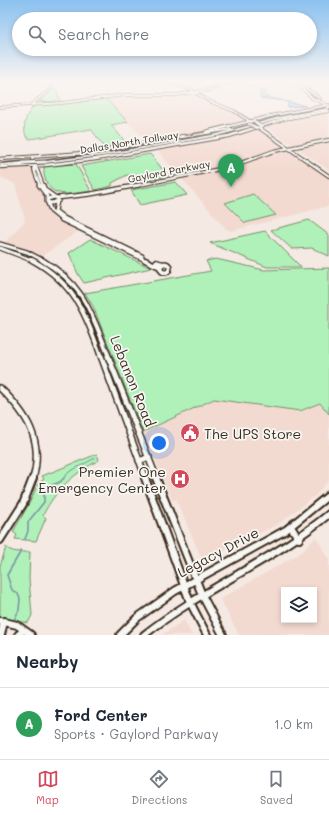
<!DOCTYPE html>
<meta charset="utf-8">
<style>
body{margin:0;font-family:Mali,sans-serif;background:#f6f6f7;color:#1f2937}
.controls{position:absolute;right:12px;bottom:12px;display:grid;overflow:hidden;border-radius:0px;box-shadow:0 2px 6px #0003}
.controls button{width:36px;height:36px;display:grid;place-items:center;padding:0;border:0;border-bottom:1px solid #e0e1e3;background:#fff;color:#1f2937;font:20px sans-serif}
.you{position:absolute;left:159px;top:443px;width:14px;height:14px;margin:-10px;border:3px solid #fff;border-radius:50%;background:#1a73e8;box-shadow:0 0 0 6px #1a73e833}
.badge{display:grid;place-items:center;width:26px;height:26px;border-radius:50%;background:#d1495b;color:#fff;font-size:13px;font-weight:700}
.pin{position:absolute;translate:-50% -33px;filter:drop-shadow(0 1px 2px #0008)}
.pin::after{content:'';position:absolute;top:21px;width:14px;height:12px;background:inherit;clip-path:polygon(0 0,100% 0,50% 100%)}
.list{margin:0;padding:0;list-style:none}
h2{display:flex;justify-content:space-between;align-items:center;height:52px;margin:0;padding:0 16px;font-size:17px}
h2 small{font-size:13px;font-weight:400;color:#747a83}
.list li{display:grid;grid-template-columns:26px 1fr auto;gap:12px;align-items:center;box-sizing:border-box;height:72px;padding:0 16px;border-top:1px solid #e0e1e3}
.list b{display:block;font-size:15px;white-space:nowrap}
.list p{margin:0;font-size:13px;white-space:nowrap;color:#747a83}
.list em{font-size:13px;font-style:normal;color:#747a83}
.icon{flex:none;width:22px;height:22px;fill:none;stroke:currentColor;stroke-width:2;stroke-linecap:round;stroke-linejoin:round}
.map{position:relative;flex:none;width:329px;height:635px;overflow:hidden}
.search{position:absolute;background:#fff;box-shadow:0 2px 6px #0003;left:12px;right:12px;top:12px;height:44px;display:flex;align-items:center;gap:10px;box-sizing:border-box;padding:0 14px;border-radius:22px;color:#747a83;font-size:15px}
.sheet{height:124px;background:#fff}
nav{display:flex;justify-content:space-around;align-items:center;box-sizing:border-box;height:56px;border-top:1px solid #e0e1e3;background:#fff;font-size:11px;color:#747a83}
nav a{display:grid;justify-items:center;gap:2px}
nav .on{color:#d1495b}
.map>svg:first-child{display:block}
.built{fill:#f3dad1;fill-rule:evenodd}
.green{fill:#b0f1b9;stroke:#768e6c}
.water{fill:#9fd5fd;stroke:#7791a4}
.lines{fill:none;stroke-linecap:round;stroke-linejoin:round}
.stream-far1{stroke:#7791a4;stroke-width:1}
.stream{stroke:#7791a4;stroke-width:1.5}
.secondary-far5-casing{stroke:#3b2a1e;stroke-width:3.5}
.secondary-far4-casing{stroke:#3b2a1e;stroke-width:4.5}
.secondary-far3-casing{stroke:#3b2a1e;stroke-width:5.5}
.secondary-far2-casing{stroke:#3b2a1e;stroke-width:7}
.secondary-far1-casing{stroke:#3b2a1e;stroke-width:8}
.secondary-casing{stroke:#3b2a1e;stroke-width:10}
.highway-casing{stroke:#3b2a1e;stroke-width:3}
.secondary-far5{stroke:#f6f6f2;stroke-width:2}
.secondary-far4{stroke:#f6f6f2;stroke-width:2.5}
.secondary-far3{stroke:#f6f6f2;stroke-width:3}
.secondary-far2{stroke:#f6f6f2;stroke-width:4}
.secondary-far1{stroke:#f6f6f2;stroke-width:5}
.secondary{stroke:#f6f6f2;stroke-width:6}
.highway{fill:#f6f6f2;fill-rule:evenodd}
.secondary-bridge-far1-casing{stroke:#3b2a1e;stroke-width:3.5;stroke-linecap:butt}
.secondary-bridge-casing{stroke:#3b2a1e;stroke-width:4.5;stroke-linecap:butt}
.highway-bridge-far1-casing{stroke:#3b2a1e;stroke-width:4;stroke-linecap:butt}
.highway-bridge-casing{stroke:#3b2a1e;stroke-width:5;stroke-linecap:butt}
.secondary-bridge-far1{stroke:#f6f6f2;stroke-width:2}
.secondary-bridge{stroke:#f6f6f2;stroke-width:2.5}
.highway-bridge-far1{stroke:#f6f6f2;stroke-width:2.5}
.highway-bridge{stroke:#f6f6f2;stroke-width:3}
.labels{text-anchor:middle;dominant-baseline:central;stroke-width:3.5;stroke-linejoin:round;paint-order:stroke}
.far-street-label{font-size:10px;fill:#3b2a1e;stroke:#f6f6f2}
.near-street-label{font-size:14px;fill:#3b2a1e;stroke:#f6f6f2}
.near-poi-label{font-size:14px;fill:#3b2a1e;stroke:#f6f6f2;text-anchor:start}
</style>
<div class="map">
<svg width="329" height="635" viewBox="0 0 329 635">
<rect width="100%" height="100%" fill="#f5e9e3"/>
<filter id="ink" filterUnits="userSpaceOnUse"><feTurbulence type="fractalNoise" baseFrequency=".025" numOctaves="2"/><feDisplacementMap in="SourceGraphic" scale="8" xChannelSelector="R" yChannelSelector="G"/><feConvolveMatrix kernelMatrix="1 2 1 2 8 2 1 2 1" color-interpolation-filters="sRGB"/></filter>
<g filter="url(#ink)">
<path class="built" d="M194,93L233,112L247,122L220,129L147,142L106,98L121,96H165Z
M329,112V170L266,127L286,120Z
M257,129L261,130L329,177V206L231,231L226,229L156,149L222,138Z
M32,167L44,197L47,210L56,219L79,231L42,256L5,242L25,221L15,184L0,177V168Z
M214,399L300,411L320,403L321,404L329,414V480L316,495L280,523L228,549L202,560L176,499L173,501L170,495L143,432Z
M316,537L329,559V635H239L220,599L302,552ZM284,590H314V620H284Z
M184,620L192,635H162L165,633Z"/>
<path class="green" d="M55,88L61,101L39,102Z
M105,98L128,122L111,125L127,144L105,148L91,129L30,139L26,137C22,124 26,114 35,105Z
M150,154L168,176L143,181L141,177L127,175L112,183V186L95,190L81,166Z
M76,164L91,191C75,193 53,200 46,181C44,176 43,171 45,166Z
M176,182L187,195L140,205L131,190Z
M253,194L276,215L245,223L225,203Z
M309,220L329,235V256L312,248L292,249L271,230Z
M265,231L301,267H267L210,243Z
M90,239L151,268L84,283L78,274L69,253Z
M216,259L264,270L329,268V414L320,403L300,411L214,399L143,432L93,306L85,293L211,271L206,261Z
M97,454L99,460C72,475 57,488 43,515L46,518L36,541L15,539L17,535L13,532L30,502L37,485L44,479L42,476Z
M6,547C12,553 21,552 30,552L29,579L32,615L28,623L0,617V566Z"/>
<path class="water" d="M266,89L267,92L263,94L264,96L306,106L288,107V104L285,101L260,98L261,93L259,91Z"/>
<g class="lines">
<path class="stream-far1" d="M248,85L255,87
M63,479L69,472L95,458"/>
<path class="stream" d="M25,539L28,531V522L44,502V493L47,487L60,482L64,478
M14,620L19,610L20,599L18,594L12,590L7,575L21,551"/>
<defs>
<path id="secondary-far5" d="M164,81L188,88L209,101L234,111L251,122
M289,81L301,87L312,98L327,105
M302,85L320,99
M31,105L48,91L55,81
M0,107L61,103L126,95H176L208,90L235,81
M226,127L275,115L329,105
M258,127L284,119L329,111"/>
<path id="secondary-far4" d="M258,127L329,176
M206,132L230,126
M32,157L35,173L40,186
M0,159L85,153L184,136
M35,164L43,186
M0,167L46,165L96,159L229,136L261,126
M134,186L230,167L274,151L329,140"/>
<path id="secondary-far3" d="M39,185L47,196V200
M43,185L45,190L56,198
M54,197L58,198V201L52,203L47,202L48,199Z
M57,198L91,194L139,185
M47,201L51,211L62,220L147,261
M57,202L55,211L64,218L142,256
M0,244L27,252L44,261
M0,248L34,261"/>
<path id="secondary-far2" d="M32,260C74,283 86,314 101,357
M42,260C85,285 91,313 109,357
M145,260L160,267
M156,262L163,264
M160.5 268a4.5 4.5 0 1 1 9 0a4.5 4.5 0 1 1-9 0Z"/>
<path id="secondary-far1" d="M101,356L146,479
M108,356L157,479
M0,388C27,414 44,440 33,479
M139,461L149,457"/>
<path id="secondary" d="M145,478L190,602L207,635
M156,478L202,595L223,635
M291,527L299,539
M0,540L23,504L33,478
M0,621L17,625L31,635
M1,635L4,621
M18,635L24,630
M120,635L137,618L175,591L286,530L329,495
M144,635C203,588 271,562 329,514"/>
<path id="highway" d="M329,108V110L283,118L217,136L102,156L45,163L43,162L45,161L102,154L217,134L283,116Z
M231,128H232V130L145,144L144,143Z
M23,162L25,163L24,164L0,166V164Z"/>
</defs>
<use href="#secondary-far5" class="secondary-far5-casing"/>
<use href="#secondary-far4" class="secondary-far4-casing"/>
<use href="#secondary-far3" class="secondary-far3-casing"/>
<use href="#secondary-far2" class="secondary-far2-casing"/>
<use href="#secondary-far1" class="secondary-far1-casing"/>
<use href="#secondary" class="secondary-casing"/>
<use href="#highway" class="highway-casing"/>
<use href="#secondary-far5" class="secondary-far5"/>
<use href="#secondary-far4" class="secondary-far4"/>
<use href="#secondary-far3" class="secondary-far3"/>
<use href="#secondary-far2" class="secondary-far2"/>
<use href="#secondary-far1" class="secondary-far1"/>
<use href="#secondary" class="secondary"/>
<use href="#highway" class="highway"/>
<defs>
<path id="secondary-bridge-far1" d="M254,121L260,126
M249,124L255,127"/>
<path id="secondary-bridge" d="M253,126L255,127"/>
<path id="highway-bridge-far1" d="M327,108L329,107"/>
<path id="highway-bridge" d="M23,163L45,162"/>
</defs>
<use href="#secondary-bridge-far1" class="secondary-bridge-far1-casing"/>
<use href="#secondary-bridge" class="secondary-bridge-casing"/>
<use href="#highway-bridge-far1" class="highway-bridge-far1-casing"/>
<use href="#highway-bridge" class="highway-bridge-casing"/>
<use href="#secondary-bridge-far1" class="secondary-bridge-far1"/>
<use href="#secondary-bridge" class="secondary-bridge"/>
<use href="#highway-bridge-far1" class="highway-bridge-far1"/>
<use href="#highway-bridge" class="highway-bridge"/>
</g>
</g>
<linearGradient id="sky" x2="0" y2="1"><stop stop-color="#8bc1f0"/><stop offset="0.48" stop-color="#faf5f2"/><stop offset="1" stop-color="#faf5f2" stop-opacity="0"/></linearGradient>
<rect width="329" height="170" fill="url(#sky)"/>
<defs>
<symbol id="civic-disc" viewBox="-11 -11 22 22"><circle r="9.5" fill="#d1495b" stroke="#f6f6f2"/><path d="M-.6-6.5H3V-4.5H.6V-3L4-1V1h2V6H-6V1h2V-1L-.6-3ZM-1.2 2.5V6h2.4V2.5Z" fill="#fff"/></symbol>
<symbol id="hospital-disc" viewBox="-11 -11 22 22"><circle r="9.5" fill="#d1495b" stroke="#f6f6f2"/><path d="M-5-5h3v3.5h4V-5h3V5h-3V1.5h-4V5h-3Z" fill="#fff"/></symbol>
</defs>
<g fill-rule="evenodd">
<use href="#civic-disc" x="179" y="422" width="22" height="22"/>
<use href="#hospital-disc" x="169" y="468" width="22" height="22"/>
</g>
<g class="labels">
<g class="far-street-label">
<text transform="translate(129 142) rotate(-9)">Dallas North Tollway</text>
<text transform="translate(169 171) rotate(-11)">Gaylord Parkway</text>
</g>
<g class="near-street-label">
<text transform="translate(133 381) rotate(68)">Lebanon Road</text>
<text transform="translate(218 552) rotate(-28)">Legacy Drive</text>
</g>
<g class="near-poi-label">
<text x="204" y="433">The UPS Store</text>
<text x="166" y="471" text-anchor="end">Premier One<tspan x="166" dy="16">Emergency Center</tspan></text>
</g>
</g>
</svg>
<div class="controls">
<button><svg class="icon" aria-label="layers" viewBox="0 0 24 24"><path d="M12 4l9 5-9 5-9-5zM3 14l9 5 9-5"/></svg></button>
</div>
<div class="you"></div>
<div class="pin badge" style="left:231px;top:187px;background:#2e9e5b">A</div>
<div class="search"><svg class="icon" aria-label="search" viewBox="0 0 24 24"><circle cx="10" cy="10" r="6"/><path d="M15 15l6 6"/></svg>Search here</div>
</div>
<section class="sheet">
<h2>Nearby<small></small></h2>
<ul class="list">
<li><span class="badge" style="background:#2e9e5b">A</span><div><b>Ford Center</b><p>Sports · Gaylord Parkway</p></div><em>1.0 km</em></li>
</ul>
</section>
<nav>
<a class="on"><svg class="icon" aria-label="map" viewBox="0 0 24 24"><path d="M3 6l6-2 6 2 6-2v14l-6 2-6-2-6 2zM9 4v14M15 6v14"/></svg>Map</a>
<a><svg class="icon" aria-label="directions" viewBox="0 0 24 24"><path d="M12 3l9 9-9 9-9-9zM9 14v-3h6M13 9l2 2-2 2"/></svg>Directions</a>
<a><svg class="icon" aria-label="saved" viewBox="0 0 24 24"><path d="M7 4h10v16l-5-4-5 4z"/></svg>Saved</a>
</nav>
